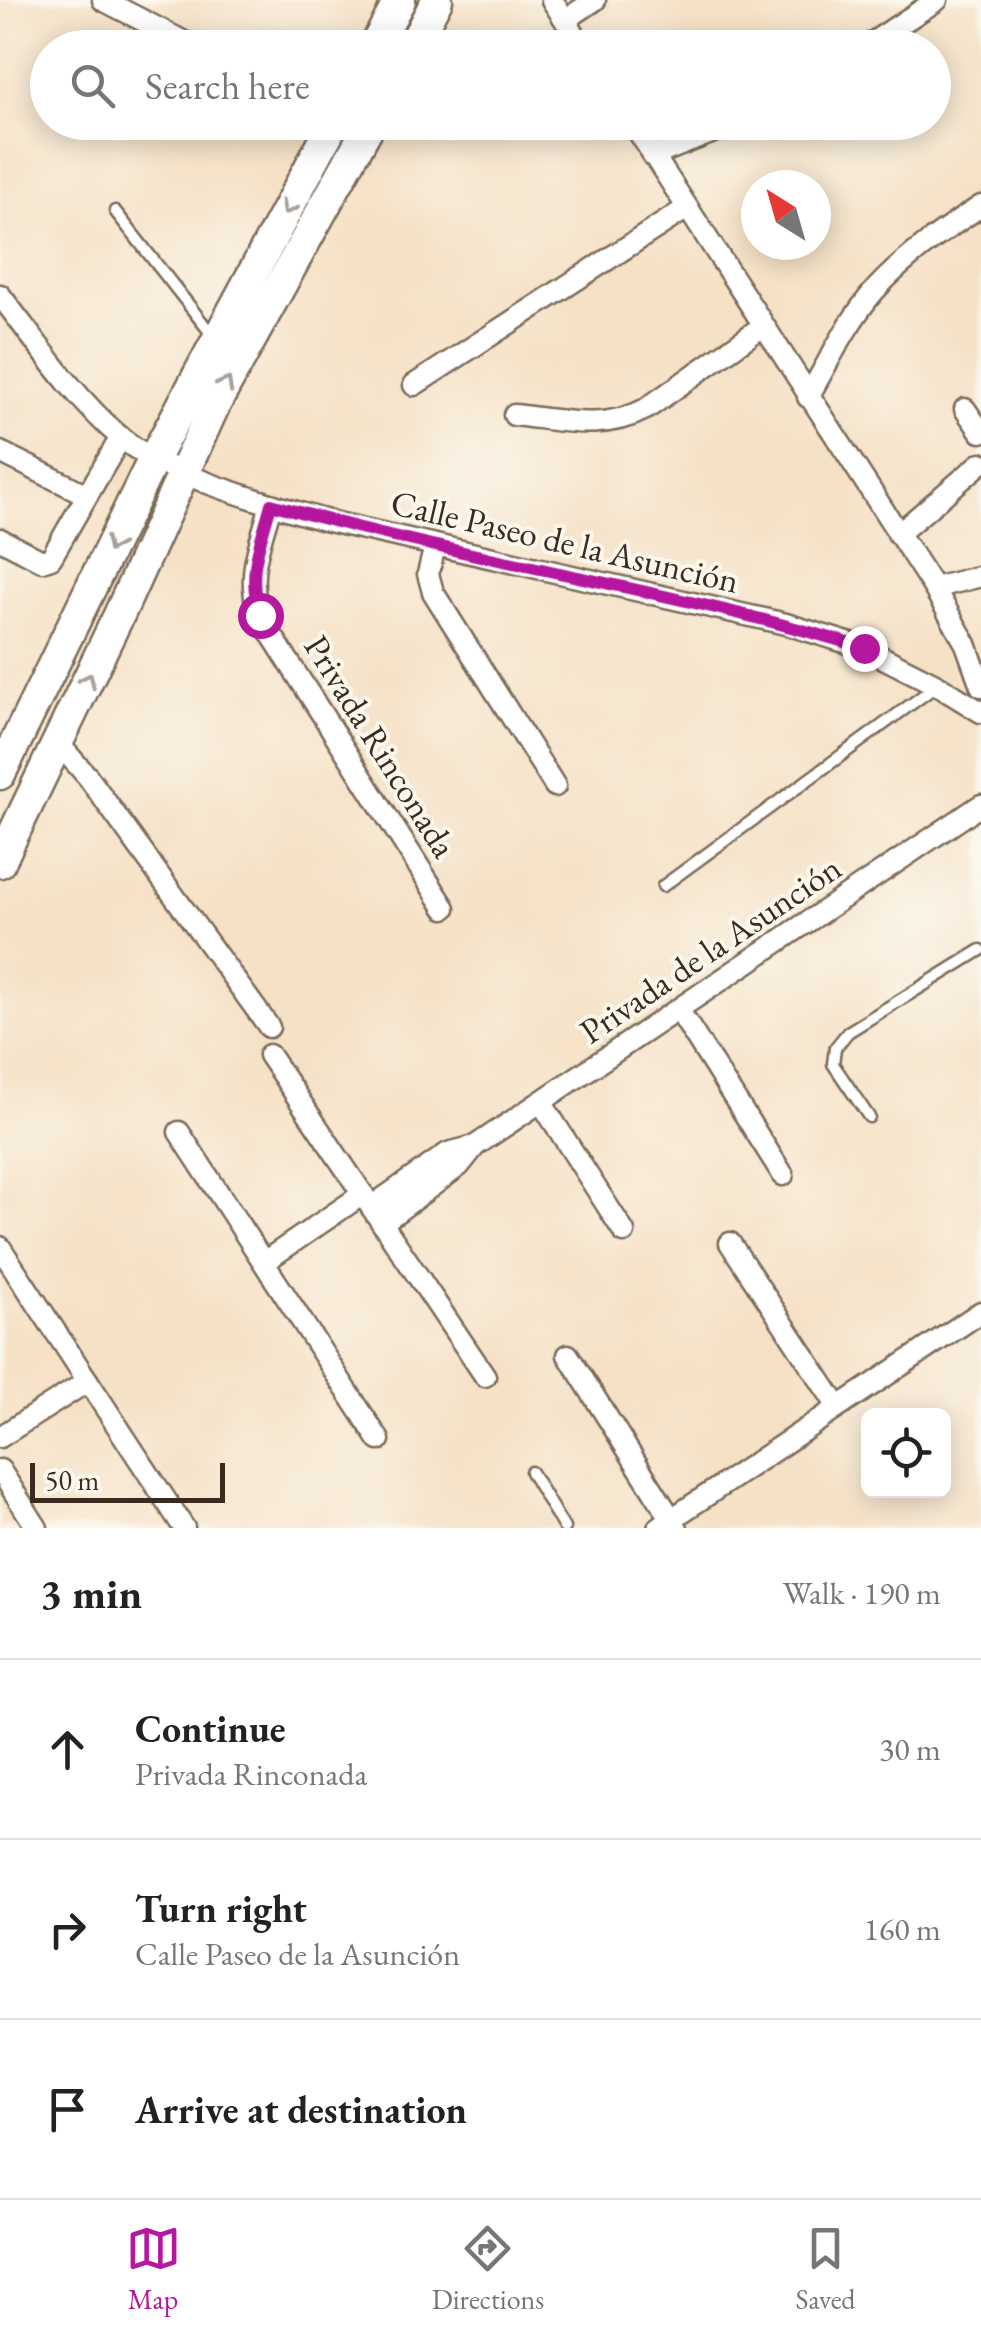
<!DOCTYPE html>
<meta charset="utf-8">
<style>
body{margin:0;font-family:"EB Garamond",serif;background:#f2f2f2;color:#222}
.controls{position:absolute;right:30px;bottom:30px;display:grid;overflow:hidden;border-radius:15px;box-shadow:0 5px 25px #0003}
.controls button{width:90px;height:90px;display:grid;place-items:center;padding:0;border:0;border-bottom:2px solid #e0e0e0;background:#fff;color:#222;font:50px sans-serif}
.compass{position:absolute;left:741px;top:170px;width:90px;height:90px;border-radius:50%;background:#fff;box-shadow:0 5px 25px #0003;rotate:323deg}
.scale{position:absolute;left:30px;bottom:25px;width:195px;box-sizing:border-box;padding-left:10px;border:5px solid #3b2a1e;border-top:0;font-size:28px;line-height:35px;white-space:nowrap;color:#3b2a1e;-webkit-text-stroke:8px #fbf7ec;paint-order:stroke}
.stop{position:absolute;width:30px;height:30px;margin:-22px;border:8px solid #b5179e;border-radius:50%;background:#fff}
.stop.end{background:#b5179e;border-color:#fff;box-shadow:0 2px 10px #0008}
.list{margin:0;padding:0;list-style:none}
h2{display:flex;justify-content:space-between;align-items:center;height:130px;margin:0;padding:0 40px;font-size:42px}
h2 small{font-size:32px;font-weight:400;color:#767676}
.list li{display:grid;grid-template-columns:65px 1fr auto;gap:30px;align-items:center;box-sizing:border-box;height:180px;padding:0 40px;border-top:2px solid #e0e0e0}
.list b{display:block;font-size:38px;white-space:nowrap}
.list p{margin:0;font-size:32px;white-space:nowrap;color:#767676}
.list em{font-size:32px;font-style:normal;color:#767676}
.icon{flex:none;width:55px;height:55px;fill:none;stroke:currentColor;stroke-width:2;stroke-linecap:round;stroke-linejoin:round}
.map{position:relative;flex:none;width:981px;height:1528px;overflow:hidden}
.search{position:absolute;background:#fff;box-shadow:0 5px 25px #0003;left:30px;right:30px;top:30px;height:110px;display:flex;align-items:center;gap:25px;box-sizing:border-box;padding:0 35px;border-radius:55px;color:#767676;font-size:38px}
.sheet{height:670px;background:#fff}
nav{display:flex;justify-content:space-around;align-items:center;box-sizing:border-box;height:140px;border-top:2px solid #e0e0e0;background:#fff;font-size:28px;color:#767676}
nav a{display:grid;justify-items:center;gap:5px}
nav .on{color:#b5179e}
.map>svg:first-child{display:block}
.lines{fill:none;stroke-linecap:round;stroke-linejoin:round}
.lane-casing{stroke:#7c6a59;stroke-width:15}
.street-casing{stroke:#7c6a59;stroke-width:25}
.secondary-casing{stroke:#7c6a59;stroke-width:35}
.lane{stroke:#fff;stroke-width:10}
.street{stroke:#fff;stroke-width:20}
.secondary{stroke:#fff;stroke-width:30}
.oneway{stroke:#a79f9a}
.route{stroke:#b5179e;stroke-width:12}
.labels{text-anchor:middle;dominant-baseline:central;stroke-width:8;stroke-linejoin:round;paint-order:stroke}
.street-label{font-size:35px;fill:#3b2a1e;stroke:#fbf7ec}
</style>
<div class="map">
<svg width="981" height="1528" viewBox="0 0 981 1528">
<rect width="100%" height="100%" fill="#fbf7ec"/>
<filter id="ink" filterUnits="userSpaceOnUse"><feTurbulence type="fractalNoise" baseFrequency=".01" numOctaves="2"/><feDisplacementMap in="SourceGraphic" scale="20" xChannelSelector="R" yChannelSelector="G"/><feConvolveMatrix kernelMatrix="1 2 1 2 8 2 1 2 1" color-interpolation-filters="sRGB"/></filter>
<filter id="wash" filterUnits="userSpaceOnUse"><feTurbulence type="fractalNoise" baseFrequency=".0048" numOctaves="4" result="noise"/><feDisplacementMap in="SourceGraphic" scale="40" xChannelSelector="R" yChannelSelector="G"/><feGaussianBlur stdDeviation="2.25" result="paint"/><feColorMatrix in="noise" values="0 0 0 0 0 0 0 0 0 0 0 0 0 0 0 0 0 1.4 0 .05"/><feComposite in="paint" operator="in"/></filter>
<g filter="url(#wash)">
<rect width="100%" height="100%" fill="#f5e1c6"/>
</g>
<g filter="url(#ink)">
<g class="lines">
<defs>
<path id="lane" d="M115,211L213,336
M663,886L936,686
M869,1117L833,1064L835,1048L848,1032L981,950
M531,1472L564,1528"/>
<path id="street" d="M103,0L196,48
M552,0L583,48
M565,20L595,0
M864,48L937,0
M632,122L934,588L966,644L981,686
M653,156L739,122
M0,295C37,343 73,396 119,436C166,476 264,502 324,520L786,624L864,648L937,685L981,712
M414,385L687,208
M808,397C829,361 848,321 875,290C906,256 943,231 981,206
M965,409L981,432
M514,415C562,420 602,432 646,409L763,326
M0,452L87,495
M271,504C260,546 246,572 259,615L445,908
M898,534L981,463
M0,539L42,561L51,558L121,437
M435,546L428,574L433,592L555,786
M934,588L981,576
M58,743L88,777L269,1027
M678,1009L783,1175
M269,1055L485,1376
M541,1102L624,1232
M179,1132L379,1440
M371,1207L448,1153L475,1146
M382,1223L459,1166L475,1146L981,805
M730,1243L838,1407
M0,1247L184,1528
M264,1262L363,1194
M568,1355L677,1528
M0,1437L88,1381
M0,1470L37,1528
M658,1528L981,1312"/>
<path id="secondary" d="M374,48L400,0
M412,48L437,0
M0,774L154,458L334,122
M0,862L119,615L214,406L371,122"/>
</defs>
<use href="#lane" class="lane-casing"/>
<use href="#street" class="street-casing"/>
<use href="#secondary" class="secondary-casing"/>
<use href="#lane" class="lane"/>
<use href="#street" class="street"/>
<use href="#secondary" class="secondary"/>
</g>
<defs><path id="oneway-chevron" d="M-2-3.5L2.5 0L-2 3.5" fill="none" stroke-width="1.6" stroke-linecap="round" stroke-linejoin="round" transform="scale(2.5)"/></defs>
<g class="oneway">
<use href="#oneway-chevron" transform="translate(288 208) rotate(118)"/>
<use href="#oneway-chevron" transform="translate(226 384) rotate(-61)"/>
<use href="#oneway-chevron" transform="translate(112 545) rotate(116)"/>
<use href="#oneway-chevron" transform="translate(88 680) rotate(-65)"/>
</g>
</g>
<g class="lines" filter="url(#ink)">
<path class="route" d="M260,615C246,572 260,546 271,504C467,561 670,588 864,648"/>
</g>
<g class="labels">
<g class="street-label">
<text transform="translate(565 541) rotate(13)">Calle Paseo de la Asunción</text>
<text transform="translate(381 746) rotate(58)">Privada Rinconada</text>
<text transform="translate(710 949) rotate(-34)">Privada de la Asunción</text>
</g>
</g>
</svg>
<div class="controls">
<button><svg class="icon" aria-label="locate" viewBox="0 0 24 24"><circle cx="12" cy="12" r="6"/><path d="M12 2v4M12 18v4M2 12h4M18 12h4"/></svg></button>
</div>
<svg class="compass" viewBox="-18 -18 36 36"><path d="M0-13l5 13h-10z" fill="#e53935"/><path d="M0 13l5-13h-10z" fill="#767676"/></svg>
<div class="scale">50 m</div>
<div class="stop" style="left:260px;top:615px"></div>
<div class="stop end" style="left:864px;top:648px"></div>
<div class="search"><svg class="icon" aria-label="search" viewBox="0 0 24 24"><circle cx="10" cy="10" r="6"/><path d="M15 15l6 6"/></svg>Search here</div>
</div>
<section class="sheet">
<h2>3 min<small>Walk · 190 m</small></h2>
<ul class="list">
<li><svg class="icon" aria-label="ahead" viewBox="0 0 24 24"><path d="M12 20V5M6 11l6-6 6 6"/></svg><div><b>Continue</b><p>Privada Rinconada</p></div><em>30 m</em></li>
<li><svg class="icon" aria-label="right" viewBox="0 0 24 24"><path d="M7 20v-9h11M14 6l5 5-5 5"/></svg><div><b>Turn right</b><p>Calle Paseo de la Asunción</p></div><em>160 m</em></li>
<li><svg class="icon" aria-label="arrive" viewBox="0 0 24 24"><path d="M6 21V4h12l-3 4 3 4H6"/></svg><div><b>Arrive at destination</b></div></li>
</ul>
</section>
<nav>
<a class="on"><svg class="icon" aria-label="map" viewBox="0 0 24 24"><path d="M3 6l6-2 6 2 6-2v14l-6 2-6-2-6 2zM9 4v14M15 6v14"/></svg>Map</a>
<a><svg class="icon" aria-label="directions" viewBox="0 0 24 24"><path d="M12 3l9 9-9 9-9-9zM9 14v-3h6M13 9l2 2-2 2"/></svg>Directions</a>
<a><svg class="icon" aria-label="saved" viewBox="0 0 24 24"><path d="M7 4h10v16l-5-4-5 4z"/></svg>Saved</a>
</nav>
